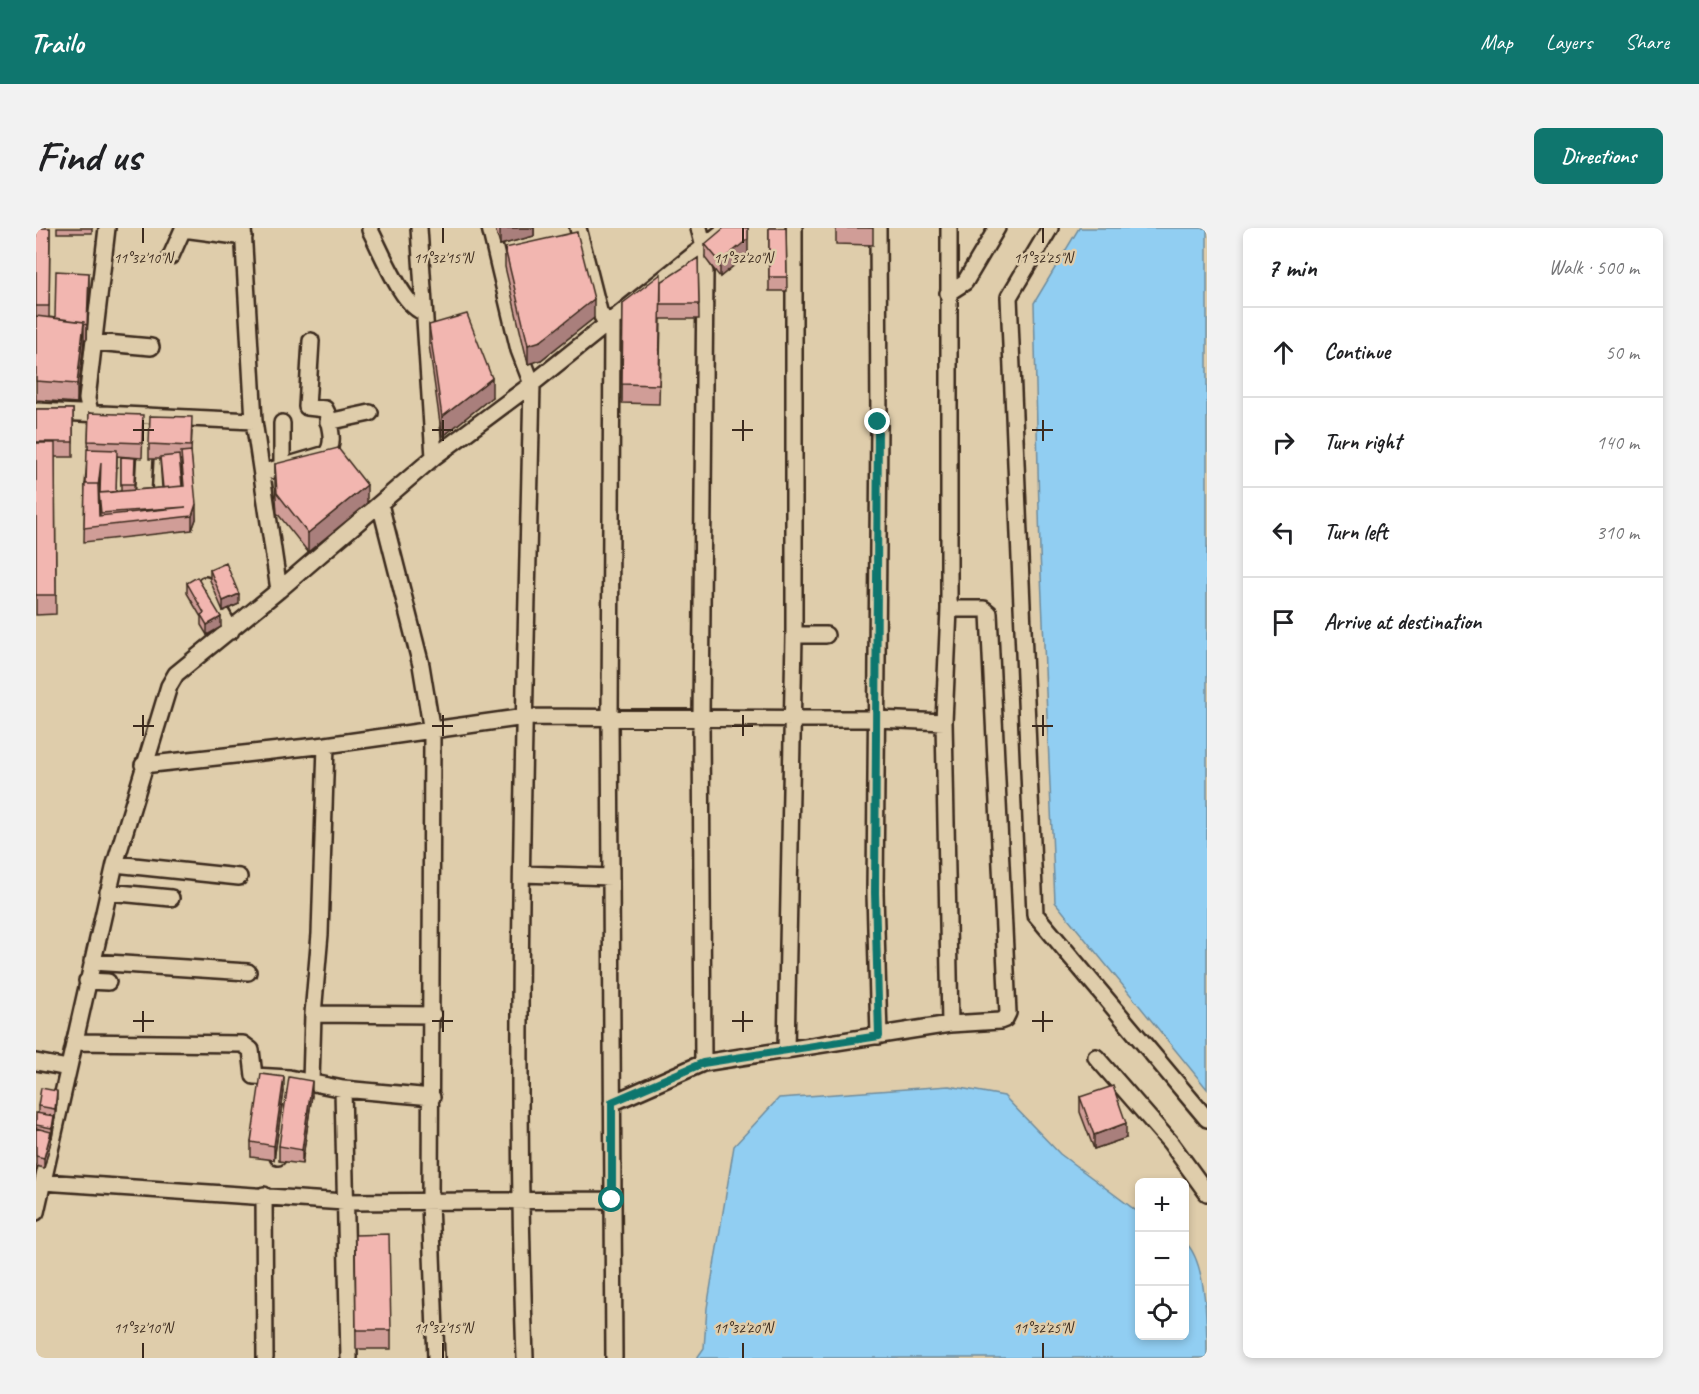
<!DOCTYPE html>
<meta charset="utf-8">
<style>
body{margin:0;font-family:Caveat,sans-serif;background:#f2f2f2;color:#202124}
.controls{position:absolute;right:18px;bottom:18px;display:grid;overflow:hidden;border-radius:9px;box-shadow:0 3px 9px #0003}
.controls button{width:54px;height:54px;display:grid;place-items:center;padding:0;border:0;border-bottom:2px solid #e0e0e0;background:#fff;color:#202124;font:30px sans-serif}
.stop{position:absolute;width:18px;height:18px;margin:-14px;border:4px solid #0f766e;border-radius:50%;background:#fff}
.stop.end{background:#0f766e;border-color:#fff;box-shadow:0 2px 6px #0008}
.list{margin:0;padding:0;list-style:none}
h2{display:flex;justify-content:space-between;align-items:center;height:78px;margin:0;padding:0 24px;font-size:26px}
h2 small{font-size:20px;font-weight:400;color:#757577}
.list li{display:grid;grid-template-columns:39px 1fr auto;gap:18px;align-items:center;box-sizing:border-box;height:90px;padding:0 24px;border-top:2px solid #e0e0e0}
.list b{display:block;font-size:22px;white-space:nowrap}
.list em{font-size:20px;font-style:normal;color:#757577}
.icon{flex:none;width:33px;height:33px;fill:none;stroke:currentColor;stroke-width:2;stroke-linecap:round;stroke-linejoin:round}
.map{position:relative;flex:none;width:1171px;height:1130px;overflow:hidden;border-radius:9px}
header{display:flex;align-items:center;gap:36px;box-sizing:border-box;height:84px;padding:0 30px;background:#0f766e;color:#fff}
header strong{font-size:28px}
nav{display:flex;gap:33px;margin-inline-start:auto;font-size:21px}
.intro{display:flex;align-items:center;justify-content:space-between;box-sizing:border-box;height:144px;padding:0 36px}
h1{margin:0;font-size:42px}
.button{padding:15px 27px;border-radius:9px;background:#0f766e;color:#fff;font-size:21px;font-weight:700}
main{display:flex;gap:36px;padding:0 36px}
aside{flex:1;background:#fff;border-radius:9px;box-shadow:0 3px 9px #0003}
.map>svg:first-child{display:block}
.water{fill:#91cef2;stroke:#6f8c9d;stroke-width:1.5}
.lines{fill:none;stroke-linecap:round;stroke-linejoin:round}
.minor-casing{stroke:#3b2a1e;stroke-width:20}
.minor{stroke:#dfcdab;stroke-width:15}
.wall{fill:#d09d97;stroke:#3b2a1e;stroke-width:1.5;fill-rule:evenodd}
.shaded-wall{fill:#a97f7b;stroke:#3b2a1e;stroke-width:1.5}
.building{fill:#f2b6b0;stroke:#3b2a1e;stroke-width:1.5}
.route{stroke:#0f766e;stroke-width:8}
.ticks{fill:none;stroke:#3b2a1e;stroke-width:2}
.ticks-label{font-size:15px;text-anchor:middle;fill:#3b2a1e;stroke:#dfcdab;stroke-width:5;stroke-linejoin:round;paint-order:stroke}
</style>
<header>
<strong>Trailo</strong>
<nav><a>Map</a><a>Layers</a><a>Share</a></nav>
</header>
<div class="intro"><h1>Find us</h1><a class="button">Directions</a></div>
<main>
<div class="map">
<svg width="1171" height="1130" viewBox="0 0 1171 1130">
<rect width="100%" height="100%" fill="#dfcdab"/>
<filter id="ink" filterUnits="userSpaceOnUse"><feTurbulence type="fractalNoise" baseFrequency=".0167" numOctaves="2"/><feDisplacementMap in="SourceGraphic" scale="12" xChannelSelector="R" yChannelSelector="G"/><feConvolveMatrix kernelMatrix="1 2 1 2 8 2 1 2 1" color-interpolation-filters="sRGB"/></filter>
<g filter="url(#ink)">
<path class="water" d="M1043,0H1171V861L1019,674L1004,323L998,75Z
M913,858L968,868L1024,926L1103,985L1104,1108H1148L1149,1014C1171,1034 1171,1098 1171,1130H661L668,1120L671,1080L698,918L743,870Z"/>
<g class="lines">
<defs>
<path id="minor" d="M207,0L218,193L243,362
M383,0L398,229
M454,0L483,122L496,156C489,481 477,806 489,1130
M542,0L563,83L570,95
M663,0L668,19
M842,0L843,197L839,665L843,808
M913,0V381L908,494L914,796
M1014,0L973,69L999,686L1171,891
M334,2C345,22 367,80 388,84
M658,26L669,44L665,491L667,835
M135,28L147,1L208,9
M912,65L929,54L961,0
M576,91L574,491L578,1130
M59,114L115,119
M0,183L218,193
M54,184L51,171L71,0
M292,194L334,185
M246,195V241
M226,245L290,226C300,215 293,198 291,185L289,181L271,179L275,113
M107,262L111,188
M344,276L385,437L396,504L394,974L400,1130
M169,357L195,403
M758,407H790
M107,537L290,517L489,489L841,491L908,494
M79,636L203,649
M487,646L575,649
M72,664L135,670
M56,734L212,744
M51,753L72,754
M277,786L397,787
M38,814L207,816L215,822L218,848L253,850L307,861L396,869
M750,823L758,407V0
M1060,829L1134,914L1171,965
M0,834L32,840
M275,854L277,786L284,706L290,517
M307,861L313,1130
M576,875L667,835L914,796L964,793L969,791L972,785L953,385L948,381H913
M242,929L253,850
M7,954L308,974L576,972
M228,967L229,1130
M0,984L79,636L133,458L140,446L243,362L398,229L496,156L691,0"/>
</defs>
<use href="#minor" class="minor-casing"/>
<use href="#minor" class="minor"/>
</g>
<path class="wall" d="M0,0H14L13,89L19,90L53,60L51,111H48L41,175L0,172Z
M21,0H56V5H21Z
M459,0H498V8L464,17Z
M733,0H750L751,63H733Z
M800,0H837V17L800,16Z
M669,16L712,26L684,49L669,30Z
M469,20L558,90L505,132L492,136L469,39Z
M662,30L663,91H625L623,176L586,175L587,75L625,56Z
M393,97L456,169L406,209L393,117Z
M0,181H37V229H19L20,386L0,387Z
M53,185L107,201L106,230L81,228L80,264L85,263V229L99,230L98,262L126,260L124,231H113V216L156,204L155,224L160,291L156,302L48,314L49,256L52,221ZM143,232H145L147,258H146ZM64,247L63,265L64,288H63V268Z
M239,236L331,276L272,324L241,285L239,255Z
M174,342L203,376L187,383L174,352Z
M151,355L185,399L171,407L165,397V389L151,365Z
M248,863L238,932L215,929V914Z
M276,867L266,936L243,933V918Z
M1044,869L1090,910L1058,921L1044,884Z
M21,873L19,891L18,890V898L16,910H15V913L8,940L0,938V888L2,885V878Z
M319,1007L355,1102V1121H320Z"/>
<path class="shaded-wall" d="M464,0H498V8L464,17Z
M712,0V26L684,49V34Z
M53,45V60L51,111V97Z
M558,71V90L505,132L492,136V117Z
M48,94V113L41,175V156Z
M456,150V169L406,209V189Z
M331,257V276L272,324V305Z
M160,276V291L156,302V288Z
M203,366V376L187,383V373Z
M185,389V399L171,407V397Z
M248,849V863L238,932V918Z
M276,853V867L266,936V922Z
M21,863V873L19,891V881Z
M18,888V898L16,910V900Z
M1090,895V910L1058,921V907Z
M15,904V913L8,940V930Z"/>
<path class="building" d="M0,0H14L13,78H0Z
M688,0H712V11L684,34L669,16Z
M733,0H750L751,49H733Z
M541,4L558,71L505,113L492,117L469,20Z
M662,30L663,76H625V54Z
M20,43L53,45L51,97L48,96V94L19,90Z
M625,46L623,157L586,156L587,75Z
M431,86L456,150L406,189L393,97Z
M0,88L48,94L41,156L0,153Z
M0,181H37V214H0Z
M53,185L107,187L106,215L52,213Z
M114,188L156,189L155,218L113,216Z
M0,215H19L20,367H0Z
M302,220L331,257L272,305L241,265L239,236Z
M51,221L81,222L80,264L64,265L65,234L62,259V256H50Z
M155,223L160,276L156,288L48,300L49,256H62L63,288L150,279L65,285L63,265L148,258L145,224Z
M143,227L146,258L127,260L124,229Z
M85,229L99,230L98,256H85Z
M190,335L203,366L187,373L174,342Z
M161,349L185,389L171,397L165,387L168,385L151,355Z
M225,846L248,849L238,918L215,914Z
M253,849L276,853L266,922L243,918Z
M1077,858L1090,895L1058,907L1044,869Z
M5,860L21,863L19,881L2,878Z
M0,885L18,888L16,900L0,897Z
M0,900L15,904L8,930L0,928Z
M353,1006L355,1102H320L319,1007Z"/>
</g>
<g class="lines" filter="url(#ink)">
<path class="route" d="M576,972V874L667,835L843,808L839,665L842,194"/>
</g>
<path class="ticks" d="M107,0V15M407,0V15M707,0V15M1007,0V15M107,192V213M407,192V213M707,192V213M1007,192V213M97,202H118M396,202H417M696,202H717M996,202H1017M107,487V508M407,487V508M707,487V508M1007,487V508M97,498H118M396,498H417M696,498H717M996,498H1017M107,783V804M407,783V804M707,783V804M1007,783V804M97,793H118M396,793H417M696,793H717M996,793H1017M107,1115V1130M407,1115V1130M707,1115V1130M1007,1115V1130"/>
<g class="ticks-label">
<text x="107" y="35">11°32'10"N</text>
<text x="407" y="35">11°32'15"N</text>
<text x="707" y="35">11°32'20"N</text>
<text x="1007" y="35">11°32'25"N</text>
<text x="107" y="1105">11°32'10"N</text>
<text x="407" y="1105">11°32'15"N</text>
<text x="707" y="1105">11°32'20"N</text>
<text x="1007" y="1105">11°32'25"N</text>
</g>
</svg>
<div class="controls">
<button>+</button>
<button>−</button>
<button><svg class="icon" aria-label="locate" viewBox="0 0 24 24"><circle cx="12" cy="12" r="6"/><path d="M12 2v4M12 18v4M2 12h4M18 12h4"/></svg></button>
</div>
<div class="stop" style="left:576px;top:972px"></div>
<div class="stop end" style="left:842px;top:194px"></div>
</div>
<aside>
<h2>7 min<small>Walk · 500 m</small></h2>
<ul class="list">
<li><svg class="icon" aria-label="ahead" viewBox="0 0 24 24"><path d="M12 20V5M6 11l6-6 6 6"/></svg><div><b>Continue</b></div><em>50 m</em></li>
<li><svg class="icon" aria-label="right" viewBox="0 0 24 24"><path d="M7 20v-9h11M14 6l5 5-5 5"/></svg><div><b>Turn right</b></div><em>140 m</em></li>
<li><svg class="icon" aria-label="left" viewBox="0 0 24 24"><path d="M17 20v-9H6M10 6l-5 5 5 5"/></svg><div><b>Turn left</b></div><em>310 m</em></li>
<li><svg class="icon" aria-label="arrive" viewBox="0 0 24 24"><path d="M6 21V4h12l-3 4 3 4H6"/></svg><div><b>Arrive at destination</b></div></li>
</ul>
</aside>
</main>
